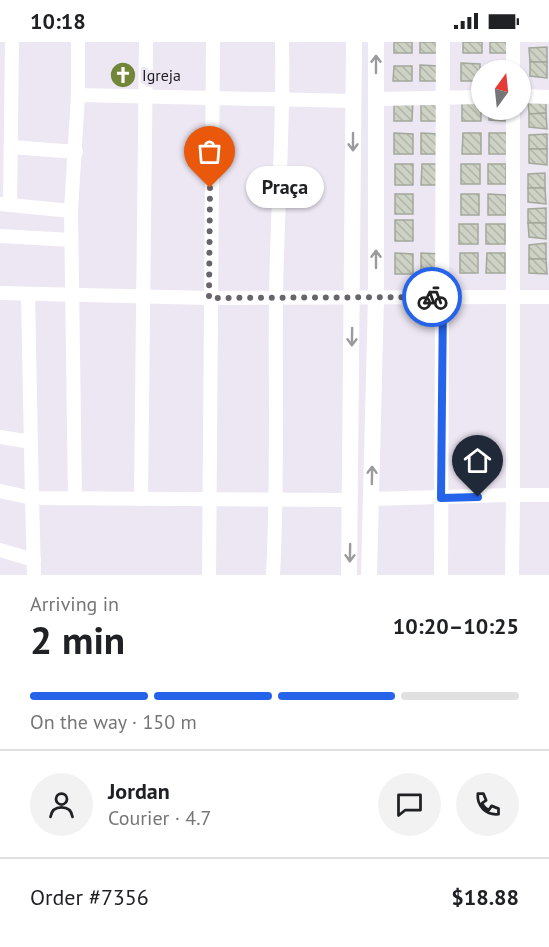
<!DOCTYPE html>
<html lang="en">
<head>
<meta charset="utf-8">
<style>
	body { margin:0; font-family:"PT Sans",sans-serif; background:#f2f2f2; color:#202124; height:100vh; display:flex; flex-direction:column; font-size:22px; white-space:nowrap }
	* { box-sizing:border-box; margin:0 }
	p { font-size:20px; color:#757577 }
	.icon { flex:none; width:33px; height:33px; fill:none; stroke:currentColor; stroke-width:2; stroke-linecap:round; stroke-linejoin:round }
	.map { position:relative; height:533px; overflow:hidden }
	.drawer { display:flex; flex-direction:column; background:#fff; flex:1 }
	.drawer>* { flex:none }
	.needle { width:39px; rotate:15deg }
	.controls { position:absolute; left:471px; top:18px; display:grid; gap:12px }
	.controls a { display:grid; place-items:center; width:60px; height:60px; border-radius:50%; background:#fff; box-shadow:0 2px 4px #0004; font-size:30px }
	.pin { position:absolute; display:grid; place-items:center; width:51px; height:51px; color:#fff; margin:-62px -26px; border-radius:50% 50% 50% 0; rotate:-45deg; box-shadow:0 0 6px #0007 }
	.pin .icon { rotate:45deg }
	.courier { position:absolute; display:grid; place-items:center; width:60px; height:60px; margin:-30px; border:4px solid #2563eb; border-radius:50%; background:#fff; color:#222; box-shadow:0 2px 8px #0007 }
	.bubble { position:absolute; height:42px; border-radius:21px; background:#fff; box-shadow:0 2px 4px #0004; font-size:20px; font-weight:700; line-height:42px; text-align:center }
	.headline em { font-style:normal; font-weight:700 }
	.headline div { display:flex; flex-direction:column-reverse }
	.headline { display:flex; align-items:center; justify-content:space-between; height:102px; padding:0 30px }
	h1 { font-size:39px; font-weight:700; line-height:45px }
	.bar { display:grid; grid-template-columns:repeat(4,1fr); gap:9px 6px; align-content:center; height:72px; padding:0 30px }
	.bar i { height:8px; border-radius:4px; background:#e0e0e0 }
	.bar .current { background:#2563eb }
	.bar p { grid-column:span 4 }
	.line { display:flex; align-items:center; gap:15px; padding:0 30px; border-top:2px solid #e0e0e0 }
	.line div { flex:1 }
	.round { display:grid; place-items:center; flex:none; width:63px; height:63px; border-radius:32px; background:#f2f2f2 }
	.status { display:flex; justify-content:space-between; align-items:center; height:42px; padding:0 30px; background:#fff; direction:ltr }
	.status svg { height:16px; fill:currentColor }
	.map>svg:first-child { display:block }
	.building { fill:url(#building-back-hatch); stroke:#a3a89b; stroke-width:1.5 }
	.lines { fill:none; stroke-linecap:round; stroke-linejoin:round }
	.minor { stroke:#fff; stroke-width:14 }
	.tertiary { stroke:#fff; stroke-width:16 }
	.oneway { stroke:#9b9a9c }
	.done { stroke:#68646c; stroke-width:6; stroke-dasharray:0 10.8 }
	.route { stroke:#2563eb; stroke-width:8 }
	.labels { text-anchor:middle; stroke-width:6; stroke-linejoin:round; paint-order:stroke }
	.poi-label { font-size:16px; fill:#201e22; stroke:#ede7f4; text-anchor:start }
</style>
</head>
<body>
<div class="status"><b>10:18</b><svg viewBox="0 0 49 12"><path d="M0 12V9h3v3zM5 12V6h3v6zM10 12V3h3v9zM15 12V0h3v12zM26 1h20v11H26zM47 4h2v5h-2z"/></svg></div>
<div class="map">
<svg width="549" height="533" viewBox="0 0 549 533">
	<defs>
		<pattern id="building-back-hatch" width="6" height="6" patternUnits="userSpaceOnUse" patternTransform="scale(1.5)"><rect width="6" height="6" fill="#ced2c5"/><path d="M-1 5l2 2M0 0l6 6M5-1l2 2" fill="none" stroke="#b1b4a9"/></pattern>
	</defs>
	<rect width="100%" height="100%" fill="#ede7f4"/>
	<!-- building -->
	<g class="building">
		<rect x="394" y="0" width="18" height="11"/>
		<rect x="420" y="0" width="19" height="11"/>
		<rect x="463" y="0" width="19" height="11"/>
		<rect x="490" y="0" width="18" height="11"/>
		<polygon points="547,5 547,20 530,20 529,6"/>
		<polygon points="530,20 547,20 547,36 530,34"/>
		<polygon points="461,21 480,22 480,39 461,39"/>
		<rect x="488" y="22" width="18" height="6"/>
		<polygon points="420,23 439,24 439,39 420,39"/>
		<polygon points="394,24 412,24 412,39 393,39"/>
		<polygon points="546,56 546,71 529,72 528,58"/>
		<polygon points="394,58 413,58 412,79 394,79"/>
		<rect x="421" y="58" width="18" height="21"/>
		<rect x="462" y="58" width="19" height="21"/>
		<polygon points="489,68 507,68 507,79 489,78"/>
		<polygon points="546,71 547,87 529,85 529,72"/>
		<polygon points="394,91 413,92 413,112 394,112"/>
		<polygon points="421,91 439,92 439,112 421,112"/>
		<polygon points="463,91 481,91 481,112 462,112"/>
		<rect x="489" y="91" width="18" height="21"/>
		<polygon points="547,92 547,107 529,107 529,93"/>
		<polygon points="529,107 547,107 547,123 529,121"/>
		<rect x="395" y="122" width="18" height="21"/>
		<polygon points="422,122 440,122 440,143 421,143"/>
		<rect x="461" y="122" width="19" height="20"/>
		<rect x="488" y="122" width="18" height="20"/>
		<polygon points="545,131 545,146 528,146 528,132"/>
		<polygon points="528,146 545,146 546,162 528,160"/>
		<rect x="395" y="152" width="18" height="20"/>
		<rect x="461" y="152" width="18" height="21"/>
		<polygon points="488,152 506,153 506,173 488,173"/>
		<polygon points="546,166 546,181 528,181 528,167"/>
		<rect x="395" y="178" width="18" height="21"/>
		<polygon points="528,181 546,181 546,197 529,195"/>
		<rect x="459" y="182" width="19" height="20"/>
		<rect x="486" y="182" width="19" height="20"/>
		<polygon points="546,201 546,217 529,217 529,203"/>
		<polygon points="395,211 413,212 413,232 395,232"/>
		<polygon points="421,211 440,212 440,232 421,232"/>
		<rect x="460" y="211" width="18" height="20"/>
		<polygon points="487,211 505,211 505,231 486,231"/>
		<polygon points="529,217 546,217 547,232 529,231"/>
	</g>
	<g class="lines">
		<!-- minor -->
		<g class="minor">
			<polyline points="78,0 78,53 353,59"/>
			<polyline points="513,28 513,0"/>
			<polyline points="520,54 549,55"/>
			<polyline points="376,57 482,55"/>
			<polyline points="513,68 513,453 549,453"/>
			<polyline points="11,105 76,110"/>
			<polyline points="0,162 71,169"/>
			<polyline points="10,163 12,0"/>
			<polyline points="0,194 71,198"/>
			<polyline points="0,251 209,256 549,255"/>
			<polyline points="28,253 32,456 350,458"/>
			<polyline points="0,395 31,400"/>
			<polyline points="0,449 32,456 34,533"/>
			<polyline points="75,456 71,169 78,53"/>
			<polyline points="141,457 146,0"/>
			<polyline points="371,457 513,453 512,533"/>
			<polyline points="0,508 34,518"/>
			<polyline points="209,533 213,0"/>
			<path d="M273,533c5,-93 2,-185 3,-278 1,-85 8,-170 6,-255"/>
			<polyline points="441,533 443,0"/>
		</g>
		<!-- tertiary -->
		<g class="tertiary">
			<polyline points="349,533 354,0"/>
			<polyline points="369,533 376,255 376,0"/>
		</g>
	</g>
	<!-- one-way arrows -->
	<defs><path id="oneway-shaft" d="M-6 0H5M1.5-3L5.5 0L1.5 3" fill="none" stroke-width="1.6" stroke-linecap="round" stroke-linejoin="round" transform="scale(1.5)"/></defs>
	<g class="oneway">
		<use href="#oneway-shaft" transform="translate(376 22) rotate(-90)"/>
		<use href="#oneway-shaft" transform="translate(353 100) rotate(90)"/>
		<use href="#oneway-shaft" transform="translate(376 217) rotate(-90)"/>
		<use href="#oneway-shaft" transform="translate(352 295) rotate(91)"/>
		<use href="#oneway-shaft" transform="translate(372 433) rotate(-89)"/>
		<use href="#oneway-shaft" transform="translate(350 511) rotate(91)"/>
	</g>
	<g class="lines">
		<!-- done -->
		<polyline class="done" points="210,146 209,256 432,255"/>
		<!-- route -->
		<polyline class="route" points="432,255 443,255 441,456 478,455"/>
	</g>
	<!-- icons -->
	<defs>
		<g id="church-disc" transform="scale(1.35)"><circle r="9.5" fill="#718638" stroke="#ede7f4"/><path d="M-1.2-6h2.4v3.5h3.3v2.4h-3.3V6h-2.4V-.1h-3.3v-2.4h3.3Z" fill="#fff"/></g>
	</defs>
	<g fill-rule="evenodd">
		<use href="#church-disc" x="123" y="33"/>
	</g>
	<g class="labels">
		<!-- poi labels -->
		<g class="poi-label">
			<text x="142" y="39">Igreja</text>
		</g>
	</g>
</svg>
<div class="controls">
<a><svg class="needle" viewBox="-14 -14 28 28"><path d="M0-13l5 13h-10z" fill="#e53935"/><path d="M0 13l5-13h-10z" fill="#757577"/></svg></a>
</div>
<div class="pin" style="left:210px;top:146px;background:#ea580c"><svg class="icon" aria-label="bag" viewBox="0 0 24 24"><path d="M5 8h14l-1 12H6zM9 8a3 3 0 0 1 6 0"/></svg></div>
<div class="pin" style="left:478px;top:455px;background:#1f2937"><svg class="icon" aria-label="home" viewBox="0 0 24 24"><path d="M3 11l9-7 9 7M6 9v11h12V9"/></svg></div>
<div class="courier" style="left:432px;top:255px"><svg class="icon" aria-label="bike" viewBox="0 0 24 24"><circle cx="6" cy="16" r="4"/><circle cx="18" cy="16" r="4"/><path d="M6 16l4-8h5l3 8M10 8l3 8H6M13 5h3"/></svg></div>
<div class="bubble" style="left:246px;top:124px;width:78px">Praça</div>
</div>
<section class="drawer">
<div class="headline"><div><h1>2 min</h1><p>Arriving in</p></div><em>10:20–10:25</em></div>
<div class="bar"><i class="current"></i><i class="current"></i><i class="current"></i><i></i><p>On the way · 150 m</p></div>
<div class="line" style="height:108px"><a class="round"><svg class="icon" aria-label="person" viewBox="0 0 24 24"><circle cx="12" cy="8" r="4"/><path d="M4 21q1-7 8-7t8 7"/></svg></a><div><b>Jordan</b><p>Courier · 4.7</p></div><a class="round"><svg class="icon" aria-label="chat" viewBox="0 0 24 24"><path d="M4 5h16v11H9l-5 4z"/></svg></a><a class="round"><svg class="icon" aria-label="phone" viewBox="0 0 24 24"><path d="M5 4h4l2 5-3 2q2 4 5 5l2-3 5 2v4C11 20 4 13 5 4z"/></svg></a></div>
<div class="line" style="height:78px"><div>Order #7356</div><b>$18.88</b></div>
</section>
</body>
</html>
